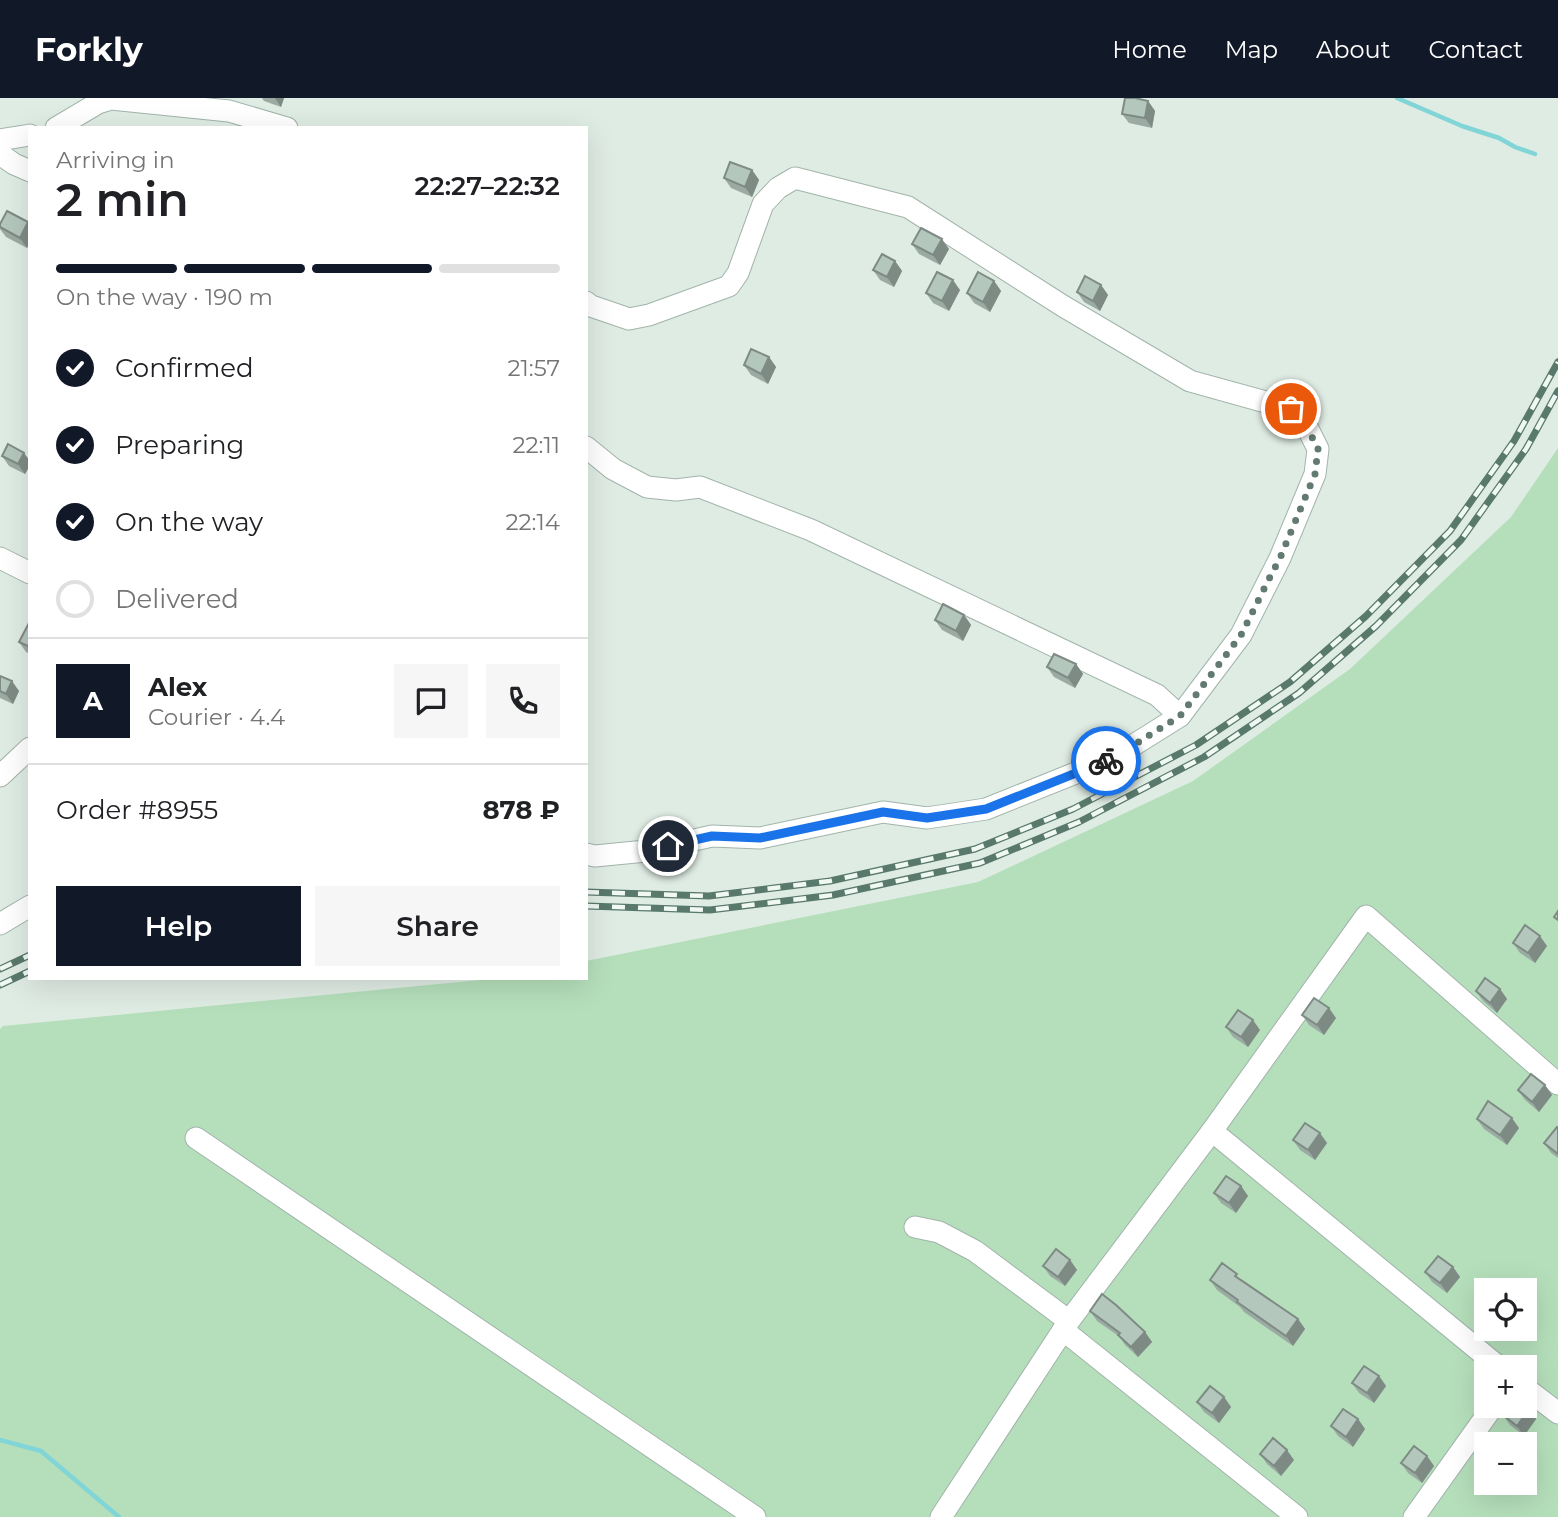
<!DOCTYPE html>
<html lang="en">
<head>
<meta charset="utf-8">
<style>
	body { margin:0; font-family:Montserrat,sans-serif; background:#f6f6f6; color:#202124; height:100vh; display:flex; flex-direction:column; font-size:26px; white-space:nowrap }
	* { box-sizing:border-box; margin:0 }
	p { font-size:23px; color:#757577 }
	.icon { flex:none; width:38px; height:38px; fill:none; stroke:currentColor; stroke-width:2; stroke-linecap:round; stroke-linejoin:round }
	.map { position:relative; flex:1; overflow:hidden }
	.drawer { position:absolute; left:28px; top:28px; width:560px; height:854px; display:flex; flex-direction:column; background:#fff; border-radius:0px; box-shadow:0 7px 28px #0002 }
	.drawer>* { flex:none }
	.tools { position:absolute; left:1474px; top:1180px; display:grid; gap:14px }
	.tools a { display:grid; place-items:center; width:63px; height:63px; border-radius:0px; background:#fff; box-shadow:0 7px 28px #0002; font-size:35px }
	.pin { position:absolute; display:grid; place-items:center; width:60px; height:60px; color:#fff; margin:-30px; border:4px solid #fff; border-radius:50%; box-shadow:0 2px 7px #0007 }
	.courier { position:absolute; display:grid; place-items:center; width:70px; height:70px; margin:-35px; border:5px solid #1a73e8; border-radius:50%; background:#fff; color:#222; box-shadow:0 2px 9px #0007 }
	.summary em { font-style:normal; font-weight:600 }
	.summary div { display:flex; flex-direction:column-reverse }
	.summary { display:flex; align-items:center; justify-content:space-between; height:119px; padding:0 28px }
	h1 { font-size:46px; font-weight:600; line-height:52px }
	.bar { display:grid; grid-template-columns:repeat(4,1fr); gap:10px 7px; align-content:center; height:84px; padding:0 28px }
	.bar i { height:9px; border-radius:5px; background:#e0e0e0 }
	.bar .active { background:#111827 }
	.bar p { grid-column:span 4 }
	.line { display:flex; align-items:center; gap:18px; padding:0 28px; border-top:2px solid #e0e0e0 }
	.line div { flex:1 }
	.round { display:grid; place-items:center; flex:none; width:74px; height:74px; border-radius:0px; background:#f6f6f6 }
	ol { padding:0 28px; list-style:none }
	li { display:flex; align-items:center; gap:21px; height:77px }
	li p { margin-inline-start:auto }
	li .icon { padding:7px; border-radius:50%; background:#111827; color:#fff; stroke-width:4 }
	li:last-child { color:#757577 }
	li i { width:38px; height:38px; border:4px solid #e0e0e0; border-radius:50% }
	.cta { display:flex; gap:14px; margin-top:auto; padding:14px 28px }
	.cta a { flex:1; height:80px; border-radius:0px; background:#111827; color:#fff; font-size:28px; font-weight:600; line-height:80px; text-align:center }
	.cta a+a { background:#f6f6f6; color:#202124 }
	header { display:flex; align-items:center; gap:42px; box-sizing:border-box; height:98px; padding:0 35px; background:#111827; color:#fff }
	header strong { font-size:33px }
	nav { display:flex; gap:38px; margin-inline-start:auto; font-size:24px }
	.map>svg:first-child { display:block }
	.green { fill:#b5dfbb; fill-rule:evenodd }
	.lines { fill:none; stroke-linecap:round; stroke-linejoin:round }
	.stream { stroke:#81d5d7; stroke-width:4.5 }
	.minor-casing { stroke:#a1b4ab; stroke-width:23 }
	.minor { stroke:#fff; stroke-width:21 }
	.rail-casing { stroke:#59796c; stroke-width:7 }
	.rail { stroke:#f0f8f3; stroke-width:4.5; stroke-dasharray:13; stroke-linecap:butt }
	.wall { fill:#9baba3 }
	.shaded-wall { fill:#7e8b84 }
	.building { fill:#b4c7bd; stroke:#7e8b84; stroke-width:2 }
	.done { stroke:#627a70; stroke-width:7; stroke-dasharray:0 12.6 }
	.route { stroke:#1a73e8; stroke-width:9 }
</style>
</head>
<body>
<header>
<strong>Forkly</strong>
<nav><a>Home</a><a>Map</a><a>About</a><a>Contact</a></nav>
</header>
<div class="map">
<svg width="1558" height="1419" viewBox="0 0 1558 1419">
	<rect width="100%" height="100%" fill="#dfece4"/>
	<!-- green -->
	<path class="green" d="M1558,350v1069h-1558v-488l3,-3 498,-48h85v-17l392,-79 215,-101 157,-112 161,-152zM1486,1192h38v38h-38zM1486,1269h38v38h-38zM1486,1346h38v38h-38z"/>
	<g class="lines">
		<!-- stream -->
		<g class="stream">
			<polyline points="1397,0 1462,28 1499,40 1515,49 1535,56"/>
			<polyline points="0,1342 41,1353 119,1419"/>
		</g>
		<!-- minor casing -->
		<g class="minor-casing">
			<g id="minor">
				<polyline points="56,30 98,5 111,1 229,13 287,30"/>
				<polyline points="0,42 30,37"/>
				<polyline points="0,56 14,66 30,73"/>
				<polyline points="586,204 591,208 629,221 649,217 729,188 738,175 763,106 778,90 795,80 908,109 1063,208 1190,283 1291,311 1306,327 1318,351 1315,376 1280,460 1241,537 1180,618 1113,660 986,711 927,720 883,714 760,740 712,738 646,753 595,758 586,756"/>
				<polyline points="586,349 613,371 647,389 676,392 700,389 811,432 1157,597 1180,618"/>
				<polyline points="0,460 30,475"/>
				<polyline points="0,678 30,650"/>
				<polyline points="0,826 30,808"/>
				<polyline points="1212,1033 1499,1269"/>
				<polyline points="196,1040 755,1419"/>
				<polyline points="915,1129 939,1134 975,1153 1069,1223"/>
				<polyline points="1063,1232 1297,1419"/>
				<polyline points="1524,1289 1558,1315"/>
				<polyline points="941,1419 1069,1223 1212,1033 1366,818 1558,986"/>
				<polyline points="1414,1419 1494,1307"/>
			</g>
		</g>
		<!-- minor -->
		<use href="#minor" class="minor"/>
		<!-- rail casing -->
		<g class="rail-casing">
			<g id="rail">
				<polyline points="586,794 709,798 830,783 975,751 1073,711 1196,647 1290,584 1366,518 1450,433 1514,343 1558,264"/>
				<polyline points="586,808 710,812 833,797 980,765 1079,724 1204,659 1299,595 1376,528 1461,442 1526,351 1558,293"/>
				<polyline points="0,871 30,857"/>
				<polyline points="0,887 30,873"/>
			</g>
		</g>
		<!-- rail -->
		<use href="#rail" class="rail"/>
	</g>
	<!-- wall -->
	<g class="wall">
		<polygon points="262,0 284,0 281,9 264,3"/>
		<polygon points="1148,3 1155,13 1152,30 1129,25 1122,16"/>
		<polygon points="752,72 759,82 752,99 731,90 724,80"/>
		<polygon points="28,124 30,127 30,144 27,150 6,139 0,131 0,126"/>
		<polygon points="912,146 949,151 940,167 919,156"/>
		<polygon points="895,163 902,173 894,189 880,182 873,172"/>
		<polygon points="994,183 1001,193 990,214 974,205 967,195"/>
		<polygon points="1101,187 1108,197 1100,213 1084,204 1077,194"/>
		<polygon points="960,192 949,213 933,205 926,195"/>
		<polygon points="769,259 776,269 768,286 751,277 744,267"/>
		<polygon points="2,358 30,363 30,367 25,376 9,368"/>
		<polygon points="964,517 971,527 963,543 942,532 935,522"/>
		<polygon points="30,523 30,556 26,554 19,544"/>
		<polygon points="1076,566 1083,576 1075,590 1054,579 1047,569"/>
		<polygon points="0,578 19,593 13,606 0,600"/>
		<polygon points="1513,845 1547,848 1535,865 1520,855"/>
		<polygon points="1500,891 1507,901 1497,915 1483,903 1476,893"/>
		<polygon points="1302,917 1336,920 1324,937 1309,927"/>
		<polygon points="1226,929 1260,932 1248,949 1233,939"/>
		<polygon points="1545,987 1552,997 1539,1014 1525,1002 1518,992"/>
		<polygon points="1477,1021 1519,1030 1507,1047 1484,1031"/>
		<polygon points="1558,1029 1558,1060 1551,1055 1544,1045"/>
		<polygon points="1293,1042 1327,1045 1315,1062 1300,1052"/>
		<polygon points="1241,1088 1248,1098 1236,1115 1221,1105 1214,1095"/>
		<polygon points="1070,1162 1077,1172 1065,1188 1050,1178 1043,1168"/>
		<polygon points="1453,1169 1460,1179 1447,1195 1432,1184 1425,1174"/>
		<polygon points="1241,1181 1298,1221 1305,1231 1293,1248 1244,1214 1240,1209 1217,1192 1210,1182"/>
		<polygon points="1090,1213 1145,1234 1152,1244 1138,1259 1125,1247 1120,1239 1097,1223"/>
		<polygon points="1379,1278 1386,1288 1374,1305 1359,1295 1352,1285"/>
		<polygon points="1224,1299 1231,1309 1219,1325 1204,1314 1197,1304"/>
		<polygon points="1529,1311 1536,1321 1524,1338 1510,1327 1503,1317"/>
		<polygon points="1358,1321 1365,1331 1353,1349 1338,1338 1331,1328"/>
		<polygon points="1260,1356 1294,1362 1281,1378 1267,1366"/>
		<polygon points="1427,1358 1434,1368 1422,1385 1408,1375 1401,1365"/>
	</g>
	<!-- shaded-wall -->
	<g class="shaded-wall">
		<polygon points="275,0 284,0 281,9"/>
		<polygon points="1148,3 1155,13 1152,30 1145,20"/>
		<polygon points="752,72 759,82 752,99 745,89"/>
		<polygon points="28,124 30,127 30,144 27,150 20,140"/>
		<polygon points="942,141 949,151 940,167 933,157"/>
		<polygon points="895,163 902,173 894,189 887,179"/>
		<polygon points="953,182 960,192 949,213 942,203"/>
		<polygon points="994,183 1001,193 990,214 983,204"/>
		<polygon points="1101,187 1108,197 1100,213 1093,203"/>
		<polygon points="769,259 776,269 768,286 761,276"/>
		<polygon points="24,355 30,363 30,367 25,376 18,366"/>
		<polygon points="964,517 971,527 963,543 956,533"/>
		<polygon points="1076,566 1083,576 1075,590 1068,580"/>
		<polygon points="12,583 19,593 13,606 6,596"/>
		<polygon points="1540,838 1547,848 1535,865 1528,855"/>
		<polygon points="1500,891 1507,901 1497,915 1490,905"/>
		<polygon points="1329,910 1336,920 1324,937 1317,927"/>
		<polygon points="1253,922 1260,932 1248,949 1241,939"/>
		<polygon points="1545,987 1552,997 1539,1014 1532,1004"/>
		<polygon points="1512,1020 1519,1030 1507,1047 1500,1037"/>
		<polygon points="1320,1035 1327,1045 1315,1062 1308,1052"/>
		<polygon points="1241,1088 1248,1098 1236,1115 1229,1105"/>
		<polygon points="1070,1162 1077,1172 1065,1188 1058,1179"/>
		<polygon points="1453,1169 1460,1179 1447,1195 1440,1185"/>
		<polygon points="1298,1221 1305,1231 1293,1248 1286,1238"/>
		<polygon points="1145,1234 1152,1244 1138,1259 1131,1249"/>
		<polygon points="1379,1278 1386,1288 1374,1305 1367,1295"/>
		<polygon points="1224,1299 1231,1309 1219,1325 1212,1315"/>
		<polygon points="1529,1311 1536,1321 1524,1338 1517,1328"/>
		<polygon points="1358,1321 1365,1331 1353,1349 1346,1339"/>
		<polygon points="1287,1352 1294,1362 1281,1378 1274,1368"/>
		<polygon points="1427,1358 1434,1368 1422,1385 1415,1375"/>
	</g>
	<!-- building -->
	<g class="building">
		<polygon points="1125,0 1135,0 1148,3 1145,20 1122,16"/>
		<polygon points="730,64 752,72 745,89 724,80"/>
		<polygon points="7,113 28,124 20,140 0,129 0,126"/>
		<polygon points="921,130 942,141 933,157 912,146"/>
		<polygon points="882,156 895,163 887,179 873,172"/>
		<polygon points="937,174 953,182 942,203 926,195"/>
		<polygon points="978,174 994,183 983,204 967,195"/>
		<polygon points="1085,178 1101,187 1093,203 1077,194"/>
		<polygon points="751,251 769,259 761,276 744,267"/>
		<polygon points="8,346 24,355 18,366 2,358"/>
		<polygon points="943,506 964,517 956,533 935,522"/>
		<polygon points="30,523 30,549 19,544"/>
		<polygon points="1054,556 1076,566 1068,580 1047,569"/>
		<polygon points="0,578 12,583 6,596 0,593"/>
		<polygon points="1558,813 1558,822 1554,819"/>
		<polygon points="1525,827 1540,838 1528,855 1513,845"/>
		<polygon points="1485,880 1500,891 1490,905 1476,893"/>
		<polygon points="1314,900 1329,910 1317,927 1302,917"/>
		<polygon points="1238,912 1253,922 1241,939 1226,929"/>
		<polygon points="1531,976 1545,987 1532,1004 1518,992"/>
		<polygon points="1488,1003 1512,1020 1500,1037 1477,1021"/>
		<polygon points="1305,1025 1320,1035 1308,1052 1293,1042"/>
		<polygon points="1557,1029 1558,1029 1558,1056 1544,1045"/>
		<polygon points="1226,1078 1241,1088 1229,1105 1214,1095"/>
		<polygon points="1056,1151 1070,1162 1058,1179 1043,1168"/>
		<polygon points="1438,1158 1453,1169 1440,1185 1425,1174"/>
		<polygon points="1222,1165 1237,1176 1235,1178 1298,1221 1286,1238 1237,1204 1238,1202 1210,1182"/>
		<polygon points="1102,1196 1116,1207 1145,1234 1131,1249 1118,1237 1120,1235 1090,1213"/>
		<polygon points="1364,1268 1379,1278 1367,1295 1352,1285"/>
		<polygon points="1210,1288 1224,1299 1212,1315 1197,1304"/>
		<polygon points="1510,1307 1524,1307 1529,1311 1517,1328 1503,1317"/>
		<polygon points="1343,1311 1358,1321 1346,1339 1331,1328"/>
		<polygon points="1273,1340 1287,1352 1274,1368 1260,1356"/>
		<polygon points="1414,1348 1427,1358 1415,1375 1401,1365"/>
	</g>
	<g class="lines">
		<!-- done -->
		<polyline class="done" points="1106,663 1113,660 1180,618 1241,537 1270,479 1280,460 1315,376 1318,351 1306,327 1291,311"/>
		<!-- route -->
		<polyline class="route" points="668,748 712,738 760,740 883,714 927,720 986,711 1106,663"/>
	</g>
</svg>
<div class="tools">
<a><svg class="icon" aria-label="locate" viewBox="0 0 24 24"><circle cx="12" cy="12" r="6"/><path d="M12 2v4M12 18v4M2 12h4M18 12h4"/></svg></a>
<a>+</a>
<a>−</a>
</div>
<div class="pin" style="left:1291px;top:311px;background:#ea580c"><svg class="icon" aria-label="bag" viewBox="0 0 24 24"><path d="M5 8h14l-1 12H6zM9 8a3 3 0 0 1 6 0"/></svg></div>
<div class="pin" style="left:668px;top:748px;background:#1f2937"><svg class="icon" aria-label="home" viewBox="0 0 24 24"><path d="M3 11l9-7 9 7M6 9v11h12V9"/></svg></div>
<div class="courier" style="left:1106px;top:663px"><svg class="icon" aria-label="bike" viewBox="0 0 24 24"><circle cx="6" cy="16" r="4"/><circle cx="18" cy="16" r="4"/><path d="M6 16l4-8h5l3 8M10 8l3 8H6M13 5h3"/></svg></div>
<section class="drawer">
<div class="summary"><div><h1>2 min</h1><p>Arriving in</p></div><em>22:27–22:32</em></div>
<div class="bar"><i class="active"></i><i class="active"></i><i class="active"></i><i></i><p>On the way · 190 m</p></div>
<ol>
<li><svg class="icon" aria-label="check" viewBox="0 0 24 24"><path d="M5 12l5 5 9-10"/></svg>Confirmed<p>21:57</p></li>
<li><svg class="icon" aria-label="check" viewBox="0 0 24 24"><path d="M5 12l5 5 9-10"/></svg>Preparing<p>22:11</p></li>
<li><svg class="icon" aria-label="check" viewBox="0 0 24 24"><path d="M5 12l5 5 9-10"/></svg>On the way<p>22:14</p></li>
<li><i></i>Delivered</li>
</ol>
<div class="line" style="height:126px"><b class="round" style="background:#111827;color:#fff">A</b><div><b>Alex</b><p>Courier · 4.4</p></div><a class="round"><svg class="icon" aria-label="chat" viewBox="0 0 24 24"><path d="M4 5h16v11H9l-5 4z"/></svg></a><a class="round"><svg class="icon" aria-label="phone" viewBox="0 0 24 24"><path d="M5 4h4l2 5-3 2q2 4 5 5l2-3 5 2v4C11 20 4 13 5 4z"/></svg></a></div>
<div class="line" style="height:91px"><div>Order #8955</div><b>878 ₽</b></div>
<div class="cta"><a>Help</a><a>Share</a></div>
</section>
</div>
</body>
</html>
